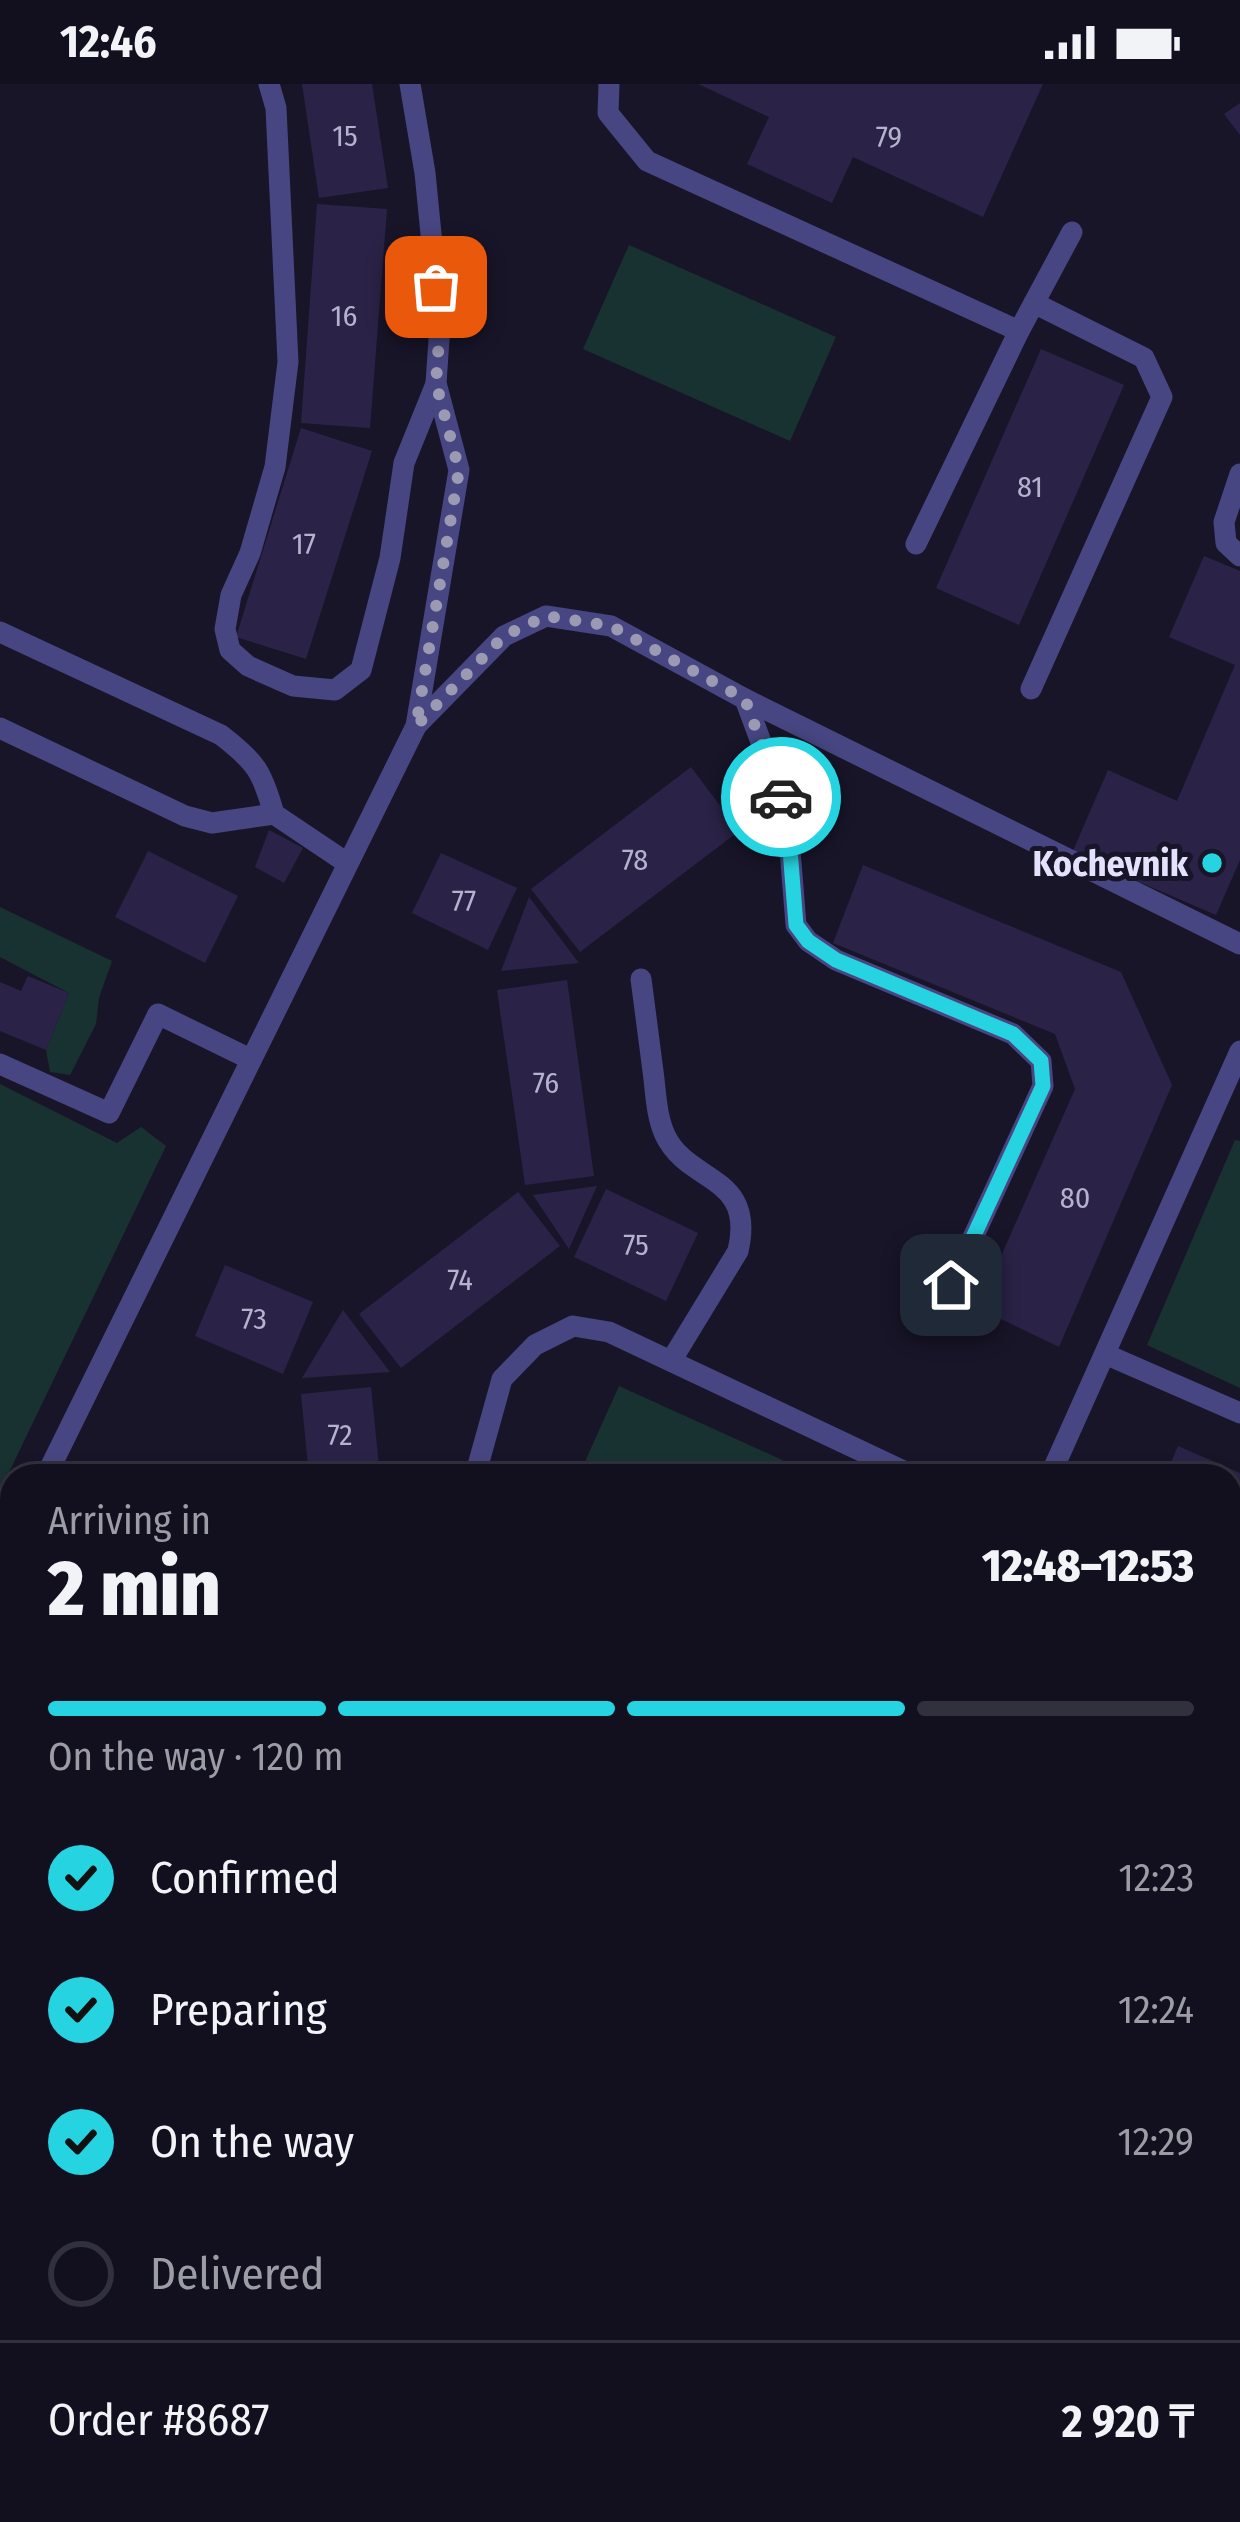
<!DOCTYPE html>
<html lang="en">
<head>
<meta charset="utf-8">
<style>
	body { margin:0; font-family:"Fira Sans Condensed",sans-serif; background:#1b1928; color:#f1f3f6; height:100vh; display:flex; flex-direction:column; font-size:45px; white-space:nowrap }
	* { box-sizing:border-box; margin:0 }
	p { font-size:39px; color:#9c9da4 }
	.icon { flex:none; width:66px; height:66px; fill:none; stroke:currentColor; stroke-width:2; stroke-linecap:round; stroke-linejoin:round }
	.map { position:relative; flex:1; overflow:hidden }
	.drawer { position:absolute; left:0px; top:1380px; width:1242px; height:1059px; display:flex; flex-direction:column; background:#12101f; border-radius:36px 36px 0 0; box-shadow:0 6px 18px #0003,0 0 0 3px #31303d }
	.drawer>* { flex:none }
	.pin { position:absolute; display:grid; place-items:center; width:102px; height:102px; color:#fff; margin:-51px; border-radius:24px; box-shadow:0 6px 18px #0006 }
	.courier { position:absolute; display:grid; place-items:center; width:120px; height:120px; margin:-60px; border:9px solid #26d3e1; border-radius:50%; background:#fff; color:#222; box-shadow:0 3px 15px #0007 }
	.headline em { font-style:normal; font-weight:800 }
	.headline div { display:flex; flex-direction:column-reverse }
	.headline { display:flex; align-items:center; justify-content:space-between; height:204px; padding:0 48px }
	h1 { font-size:78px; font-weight:800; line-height:90px }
	.bar { display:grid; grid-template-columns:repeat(4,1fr); gap:18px 12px; align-content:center; height:144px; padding:0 48px }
	.bar i { height:15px; border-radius:9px; background:#31303d }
	.bar .selected { background:#26d3e1 }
	.bar p { grid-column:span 4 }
	.line { display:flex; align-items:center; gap:30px; padding:0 48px; border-top:3px solid #31303d }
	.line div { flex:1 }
	ol { padding:0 48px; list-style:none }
	li { display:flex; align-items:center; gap:36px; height:132px }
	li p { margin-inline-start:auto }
	li .icon { padding:12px; border-radius:50%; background:#26d3e1; color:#111; stroke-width:4 }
	li:last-child { color:#9c9da4 }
	li i { width:66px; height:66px; border:6px solid #31303d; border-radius:50% }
	.status { display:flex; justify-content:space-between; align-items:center; height:84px; padding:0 60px; background:#12101f; direction:ltr }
	.status svg { height:33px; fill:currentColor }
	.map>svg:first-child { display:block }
	.green { fill:#183231 }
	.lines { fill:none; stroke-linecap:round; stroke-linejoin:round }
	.canal { stroke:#192f4e; stroke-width:39 }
	.building { fill:#2a2347 }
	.path { stroke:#42aea5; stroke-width:8; stroke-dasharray:6 9; stroke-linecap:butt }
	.service { stroke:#474682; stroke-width:21 }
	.secondary { stroke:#8484ee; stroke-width:30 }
	.done { stroke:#9c9ab2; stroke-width:12; stroke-dasharray:0 21.6 }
	.route { stroke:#26d3e1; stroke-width:15 }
	.poi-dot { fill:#26d3e1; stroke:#181529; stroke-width:4.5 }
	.labels { text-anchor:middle; stroke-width:10; stroke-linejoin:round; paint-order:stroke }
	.number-label { font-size:30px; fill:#b5b2ce }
	.poi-label { font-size:36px; font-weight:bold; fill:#e3e1fb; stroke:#181529; text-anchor:end }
</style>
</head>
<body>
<div class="status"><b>12:46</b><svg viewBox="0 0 49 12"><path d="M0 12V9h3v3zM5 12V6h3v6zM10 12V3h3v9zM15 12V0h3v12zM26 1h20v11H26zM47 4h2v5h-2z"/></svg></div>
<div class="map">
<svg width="1240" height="2438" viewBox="0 0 1240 2438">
	<rect width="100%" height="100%" fill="#181529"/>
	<!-- green -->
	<g class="green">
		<polygon points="629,161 836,253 790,357 583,265"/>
		<polygon points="0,823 112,877 99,914 96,940 70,991 50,988 46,966 69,909 0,873"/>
		<polygon points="0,1000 117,1059 141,1043 166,1062 0,1407"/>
		<polygon points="1235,1056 1240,1057 1240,1304 1147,1261"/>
		<polygon points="619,1302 802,1385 799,1392 604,1392 583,1382"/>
		<polygon points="0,1798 12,1804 12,1902 0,1897"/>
		<polygon points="1230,2334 1240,2338 1240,2438 1215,2427 1230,2427"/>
	</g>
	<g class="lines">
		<!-- canal -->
		<polyline class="canal" points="1230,2323 1240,2326"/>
	</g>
	<!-- building -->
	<g class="building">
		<polygon points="302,0 372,0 388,104 319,114"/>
		<polygon points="698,0 1043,0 983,133 853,73 832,119 747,80 769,33"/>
		<polygon points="1240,19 1240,51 1224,30"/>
		<polygon points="317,120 387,125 370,344 301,339"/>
		<polygon points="1041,265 1124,301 1019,541 936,504"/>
		<polygon points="301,344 372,367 306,575 236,553"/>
		<polygon points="1204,472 1240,487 1240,776 1216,831 1072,769 1108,686 1177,717 1235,581 1169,553"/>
		<polygon points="691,683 739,747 580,868 531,805"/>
		<polygon points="269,746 303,764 284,799 255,783"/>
		<polygon points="148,767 238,812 205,879 115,833"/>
		<polygon points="441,769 517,804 488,866 412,829"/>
		<polygon points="863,781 1121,888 1172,1001 1059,1263 978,1224 1075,1005 1055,950 833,859"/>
		<polygon points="529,813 579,879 501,887"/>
		<polygon points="28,892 69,909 46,966 0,947 0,898 21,907"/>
		<polygon points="567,896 594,1092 525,1101 497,906"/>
		<polygon points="597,1102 569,1165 533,1111"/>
		<polygon points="606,1105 698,1149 666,1217 574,1173"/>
		<polygon points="518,1108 560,1162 401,1284 359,1230"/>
		<polygon points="225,1181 313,1218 283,1290 195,1252"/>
		<polygon points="343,1226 390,1288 302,1294"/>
		<polygon points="371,1303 380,1392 309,1392 301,1310"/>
		<polygon points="1178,1362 1240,1389 1240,1472 1230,1468 1230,1392 1165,1392"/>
		<polygon points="1240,1830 1240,1906 1230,1895 1230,1839"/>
		<polygon points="1230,1930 1233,1930 1240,1994 1240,2044 1230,2045"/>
		<polygon points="2,2272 12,2277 12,2393 0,2387"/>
		<polygon points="46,2427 98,2427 93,2438 41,2438"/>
		<polygon points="226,2427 278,2427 273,2438 221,2438"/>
		<polygon points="280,2427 356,2427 379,2438 275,2438"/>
	</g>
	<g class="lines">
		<!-- path -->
		<g class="path">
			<polyline points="0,1864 12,1869"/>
			<polyline points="1230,1900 1240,1912"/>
			<polyline points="1239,1988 1240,1988"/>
			<polyline points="0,2082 12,2087"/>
			<polyline points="1230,2304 1240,2308"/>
			<polyline points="1230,2395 1240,2399"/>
		</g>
		<!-- service -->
		<g class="service">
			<polyline points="269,0 276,24 288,278 275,383 250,469 231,511 225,545 230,566 248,582 293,602 335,606 361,586 390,474 404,379 436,300"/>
			<polyline points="609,0 608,29 647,77 1019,247"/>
			<polyline points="1240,390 1224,438 1226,459 1240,472"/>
			<polyline points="916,460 1019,247 1072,148"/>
			<path d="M0,548l221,103c35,27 41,36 53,79l73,49"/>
			<polyline points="1031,605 1162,313 1144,274 1034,219"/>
			<polyline points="745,615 787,728 796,841 808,857 836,876 1013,950 1041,977 1043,1002 951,1201"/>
			<polyline points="416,642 504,552 546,532 611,542 745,615 1240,860"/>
			<polyline points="0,644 185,732 212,739 274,730"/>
			<path d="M641,895c4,31 8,62 12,92 3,22 3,44 12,64 23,49 91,39 73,116l-67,110"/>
			<polyline points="0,980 109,1029 158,930 250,975"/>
			<polyline points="1105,1270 1240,1329"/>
			<polyline points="46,1392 416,642 459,386 436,299 440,241 425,89 410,0"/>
			<polyline points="475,1392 502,1295 535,1261 573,1242 609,1248 914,1392"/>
			<polyline points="1050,1392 1240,967"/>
			<polyline points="0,1485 12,1461"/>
			<polyline points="1230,1528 1240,1532"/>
			<polyline points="0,1630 12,1635"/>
			<polyline points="0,1710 12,1684"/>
			<polyline points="0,1737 12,1742"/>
			<polyline points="1230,1812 1240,1809"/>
			<polyline points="1230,2083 1240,2082"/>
			<polyline points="886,2427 887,2438"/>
			<polyline points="839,2438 843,2427"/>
		</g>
		<!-- secondary -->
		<g class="secondary">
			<polyline points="0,1957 12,1962"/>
			<polyline points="0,2029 12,2034"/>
			<polyline points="934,2427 960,2438"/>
			<polyline points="1082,2427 1111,2438"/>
		</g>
	</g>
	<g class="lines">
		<!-- done -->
		<polyline class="done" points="436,203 440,241 436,299 459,386 416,642 504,552 546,532 611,542 745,615 781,713"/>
		<!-- route -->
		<polyline class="route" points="781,713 787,728 796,841 808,857 836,876 1013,950 1041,977 1043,1002 951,1201"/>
	</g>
	<!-- markers -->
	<circle class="poi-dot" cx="1212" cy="779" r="12"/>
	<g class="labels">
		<!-- number labels -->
		<g class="number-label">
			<text x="345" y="62">15</text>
			<text x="889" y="63">79</text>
			<text x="344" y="242">16</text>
			<text x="1030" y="413">81</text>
			<text x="304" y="470">17</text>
			<text x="635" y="786">78</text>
			<text x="464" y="827">77</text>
			<text x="546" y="1009">76</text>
			<text x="1075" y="1124">80</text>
			<text x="636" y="1171">75</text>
			<text x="460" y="1206">74</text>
			<text x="254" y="1245">73</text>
			<text x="340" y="1361">72</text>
		</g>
		<!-- poi labels -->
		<g class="poi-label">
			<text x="1188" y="792">Kochevnik</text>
		</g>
	</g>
</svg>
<div class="pin" style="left:436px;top:203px;background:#ea580c"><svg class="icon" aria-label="bag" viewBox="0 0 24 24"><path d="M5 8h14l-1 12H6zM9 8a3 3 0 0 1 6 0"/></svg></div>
<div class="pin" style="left:951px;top:1201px;background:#1f2937"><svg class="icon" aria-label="home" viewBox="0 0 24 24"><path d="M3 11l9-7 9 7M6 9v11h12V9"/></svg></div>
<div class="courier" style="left:781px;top:713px"><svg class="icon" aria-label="car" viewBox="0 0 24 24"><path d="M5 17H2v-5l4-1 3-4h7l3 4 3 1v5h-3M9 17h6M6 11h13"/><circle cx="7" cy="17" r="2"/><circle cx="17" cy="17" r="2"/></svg></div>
<section class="drawer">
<div class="headline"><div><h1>2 min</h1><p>Arriving in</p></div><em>12:48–12:53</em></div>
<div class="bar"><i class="selected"></i><i class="selected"></i><i class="selected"></i><i></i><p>On the way · 120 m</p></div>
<ol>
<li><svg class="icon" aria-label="check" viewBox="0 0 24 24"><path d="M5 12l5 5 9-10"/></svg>Confirmed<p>12:23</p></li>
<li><svg class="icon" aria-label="check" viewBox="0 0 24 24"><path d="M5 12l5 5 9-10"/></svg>Preparing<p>12:24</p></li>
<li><svg class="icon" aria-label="check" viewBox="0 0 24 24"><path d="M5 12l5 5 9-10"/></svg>On the way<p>12:29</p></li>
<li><i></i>Delivered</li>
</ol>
<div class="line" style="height:156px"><div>Order #8687</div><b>2 920 ₸</b></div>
</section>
</div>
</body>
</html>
